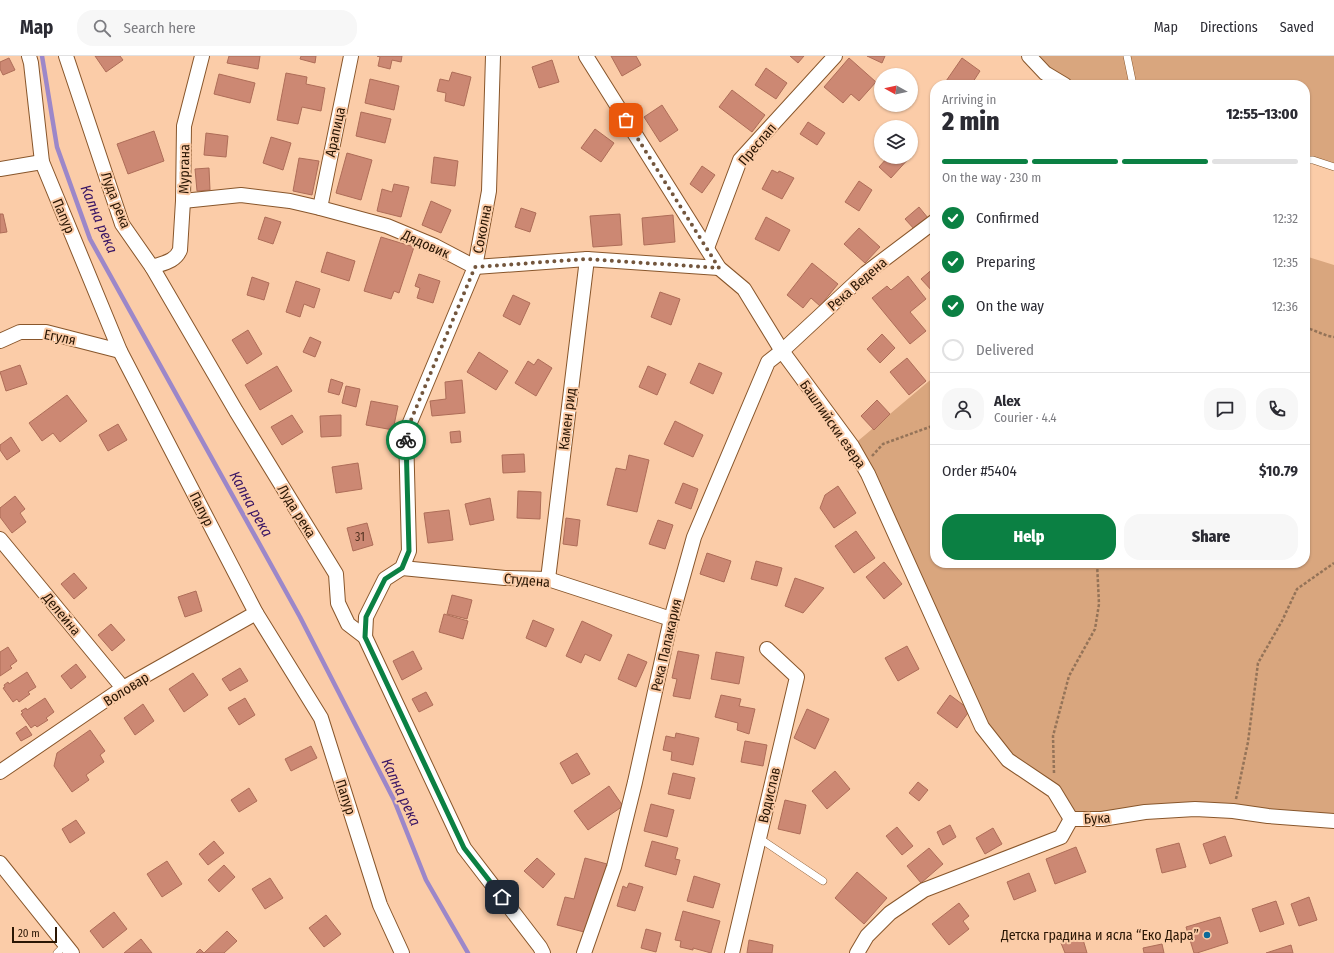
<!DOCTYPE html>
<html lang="en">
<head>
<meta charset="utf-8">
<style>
	body { margin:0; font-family:"Fira Sans Condensed",sans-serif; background:#f7f7f7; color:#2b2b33; height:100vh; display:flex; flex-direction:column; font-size:15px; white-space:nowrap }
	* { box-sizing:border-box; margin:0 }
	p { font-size:13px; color:#7c7c81 }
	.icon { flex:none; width:22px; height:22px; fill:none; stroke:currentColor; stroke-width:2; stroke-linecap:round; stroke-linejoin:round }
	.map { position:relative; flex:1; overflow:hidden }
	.sheet { position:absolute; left:930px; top:24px; width:380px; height:488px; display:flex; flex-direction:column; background:#fff; border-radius:16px; box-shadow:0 1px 3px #0004 }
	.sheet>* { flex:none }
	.needle { width:26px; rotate:278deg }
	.tools { position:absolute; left:874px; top:12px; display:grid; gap:8px }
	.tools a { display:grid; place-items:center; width:44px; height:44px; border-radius:50%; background:#fff; box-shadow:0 1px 3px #0004; font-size:20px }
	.scale { position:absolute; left:12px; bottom:10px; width:45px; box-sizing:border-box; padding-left:4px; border:2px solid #2a1604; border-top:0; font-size:11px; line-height:14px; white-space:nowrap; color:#2a1604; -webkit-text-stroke:3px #fbcca8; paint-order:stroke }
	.pin { position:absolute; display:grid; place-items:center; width:34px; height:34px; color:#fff; margin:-17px; border-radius:8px; box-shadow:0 2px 6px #0006 }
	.courier { position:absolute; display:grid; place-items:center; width:40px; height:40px; margin:-20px; border:3px solid #0b8043; border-radius:50%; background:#fff; color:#222; box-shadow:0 1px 5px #0007 }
	.overview em { font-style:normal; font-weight:800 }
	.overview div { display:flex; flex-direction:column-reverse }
	.overview { display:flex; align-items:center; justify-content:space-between; height:68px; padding:0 12px }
	h1 { font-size:26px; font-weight:800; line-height:30px }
	.bar { display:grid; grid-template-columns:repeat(4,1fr); gap:6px 4px; align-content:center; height:48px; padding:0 12px }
	.bar i { height:5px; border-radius:3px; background:#e1e1e2 }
	.bar .current { background:#0b8043 }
	.bar p { grid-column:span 4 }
	.line { display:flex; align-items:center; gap:10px; padding:0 12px; border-top:1px solid #e1e1e2 }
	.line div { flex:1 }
	.round { display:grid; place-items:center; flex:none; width:42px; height:42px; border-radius:16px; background:#f7f7f7 }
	ol { padding:0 12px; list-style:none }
	li { display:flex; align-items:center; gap:12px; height:44px }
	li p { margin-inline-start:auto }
	li .icon { padding:4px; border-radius:50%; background:#0b8043; color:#fff; stroke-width:4 }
	li:last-child { color:#7c7c81 }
	li i { width:22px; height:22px; border:2px solid #e1e1e2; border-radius:50% }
	.action { display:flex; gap:8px; margin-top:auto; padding:8px 12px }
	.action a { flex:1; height:46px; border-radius:16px; background:#0b8043; color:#fff; font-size:16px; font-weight:800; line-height:46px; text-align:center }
	.action a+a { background:#f7f7f7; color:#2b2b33 }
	header { display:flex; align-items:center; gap:24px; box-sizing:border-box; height:56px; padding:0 20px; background:#fff; border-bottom:1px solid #e1e1e2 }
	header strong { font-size:19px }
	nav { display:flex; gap:22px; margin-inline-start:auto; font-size:14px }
	.search { width:280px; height:36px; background:#f7f7f7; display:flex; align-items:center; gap:10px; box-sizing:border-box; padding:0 14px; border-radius:16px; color:#7c7c81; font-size:15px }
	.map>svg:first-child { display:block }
	.green { fill:#d9a67e }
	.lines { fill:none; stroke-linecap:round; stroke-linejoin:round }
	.stream { stroke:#9c87c9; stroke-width:4.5 }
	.building { fill:#cc8873; stroke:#ae6d58 }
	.service-casing { stroke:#88562b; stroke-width:8 }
	.minor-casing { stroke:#88562b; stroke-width:16 }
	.path { stroke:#947358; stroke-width:2.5; stroke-dasharray:3 2; stroke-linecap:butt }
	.service { stroke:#fff; stroke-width:7 }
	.minor { stroke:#fff; stroke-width:14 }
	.done { stroke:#73563d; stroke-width:4; stroke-dasharray:0 7.2 }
	.route { stroke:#0b8043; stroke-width:5 }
	.poi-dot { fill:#0d6a99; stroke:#fbcca8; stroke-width:1.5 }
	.labels { text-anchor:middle; stroke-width:4; stroke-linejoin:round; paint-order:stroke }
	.number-label { font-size:12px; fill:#523220 }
	.street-label { font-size:14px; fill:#2a1604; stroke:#fbcca8 }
	.poi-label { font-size:14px; fill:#2a1604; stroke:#fbcca8; text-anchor:end }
	.water-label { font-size:15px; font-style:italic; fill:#391564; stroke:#fbcca8 }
</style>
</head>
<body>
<header>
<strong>Map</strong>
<div class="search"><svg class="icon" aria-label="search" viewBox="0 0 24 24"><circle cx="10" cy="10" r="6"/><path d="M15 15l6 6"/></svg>Search here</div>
<nav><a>Map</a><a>Directions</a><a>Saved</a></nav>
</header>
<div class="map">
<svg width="1334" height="897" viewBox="0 0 1334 897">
	<rect width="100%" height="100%" fill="#fbcca8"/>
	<!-- green -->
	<g class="green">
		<polygon points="1029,0 1334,0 1334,111 1305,104 1305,29 1065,29"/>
		<polygon points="1305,200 1334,209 1334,765 1233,755 1071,763 1054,735 1008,704 982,671 852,390 935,320 935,507 1305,507"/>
	</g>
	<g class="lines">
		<!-- stream -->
		<polyline class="stream" points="42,0 57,91 90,183 300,561 394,744 426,824 468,897"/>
	</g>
	<!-- building -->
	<g class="building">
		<polygon points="95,0 120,0 123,4 106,16"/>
		<polygon points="229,0 260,0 258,13 227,7"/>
		<polygon points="301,0 316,0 315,7 300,3"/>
		<polygon points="377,0 402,0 401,6 392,4 390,13 378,10 380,1"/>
		<polygon points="611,0 636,0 641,9 622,20"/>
		<polygon points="790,0 804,0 798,7"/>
		<polygon points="867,0 885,0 882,7"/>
		<polygon points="9,2 15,14 3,19 0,13 0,6"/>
		<polygon points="849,2 876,26 859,45 851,38 843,47 824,31"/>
		<polygon points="962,2 980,15 971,29 946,29 944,28"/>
		<polygon points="552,4 559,26 539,32 532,11"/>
		<polygon points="766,12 787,27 776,43 755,29"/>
		<polygon points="452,16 471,21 464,50 445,45 446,37 437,35 440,23 449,25"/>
		<polygon points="286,17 307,21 306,28 325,32 321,55 302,51 298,68 277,64"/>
		<polygon points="219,18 255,27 250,47 214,38"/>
		<polygon points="370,23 399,30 394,54 365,47"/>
		<polygon points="732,34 765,59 752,76 719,51"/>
		<polygon points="662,49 678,74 660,86 644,61"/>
		<polygon points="361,56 391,63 385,87 356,80"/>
		<polygon points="808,66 825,77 817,89 800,78"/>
		<polygon points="595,73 614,87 601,106 581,92"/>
		<polygon points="154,75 164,105 128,118 117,88"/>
		<polygon points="206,77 228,80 226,101 204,99"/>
		<polygon points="271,81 291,87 283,114 263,107"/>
		<polygon points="347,97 372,104 361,144 336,137"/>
		<polygon points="434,101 458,105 455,130 431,127"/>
		<polygon points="885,101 910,101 891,122 879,111 887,102"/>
		<polygon points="299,102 319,105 312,139 293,135"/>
		<polygon points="702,110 715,119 702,137 690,128"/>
		<polygon points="209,112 210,134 197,135 195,113"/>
		<polygon points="772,114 778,117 779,115 794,122 782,143 762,133"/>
		<polygon points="859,125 872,134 859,155 845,146"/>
		<polygon points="394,128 409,131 401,161 377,155 382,133 392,136"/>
		<polygon points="431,145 451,154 441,177 422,169"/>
		<polygon points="919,151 928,162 915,174 905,163"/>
		<polygon points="521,152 536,157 530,176 515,171"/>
		<polygon points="0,158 3,158 7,176 0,177"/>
		<polygon points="620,158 622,189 593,191 590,160"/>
		<polygon points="673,159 675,186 644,189 642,162"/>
		<polygon points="265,161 281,166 273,188 258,183"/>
		<polygon points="766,161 790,174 779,195 755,183"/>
		<polygon points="859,172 880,191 865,207 844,188"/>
		<polygon points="381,181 414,191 399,237 394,235 391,243 364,235"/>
		<polygon points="327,196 355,205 349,225 321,216"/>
		<polygon points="812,207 838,228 820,250 811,242 803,252 787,239"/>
		<polygon points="935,211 935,235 933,236 921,223"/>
		<polygon points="419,218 440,225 433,247 417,242 420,232 415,230"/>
		<polygon points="908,220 926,243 910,256 926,275 910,288 872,242 887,230 891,234"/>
		<polygon points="252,221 269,227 264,244 247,239"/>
		<polygon points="296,225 320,233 314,252 304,248 300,261 286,256"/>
		<polygon points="660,236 680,243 671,269 651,261"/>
		<polygon points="513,239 530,247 520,269 503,260"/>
		<polygon points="248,274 262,298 247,308 232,284"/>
		<polygon points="882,278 895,292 880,307 867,293"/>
		<polygon points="310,281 321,286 315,301 303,296"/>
		<polygon points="479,296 508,315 496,334 467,316"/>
		<polygon points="907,302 926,325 909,339 890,316"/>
		<polygon points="538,303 552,312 536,340 515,327 528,305 534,309"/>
		<polygon points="699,307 722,317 713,338 690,327"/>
		<polygon points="20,309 27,328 6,335 0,316"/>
		<polygon points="277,310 292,335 260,354 245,329"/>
		<polygon points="648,310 666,318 657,339 639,331"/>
		<polygon points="331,323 343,327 339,339 328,336"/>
		<polygon points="462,324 465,357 432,360 430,345 446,343 445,326"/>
		<polygon points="346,330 360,333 356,351 342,347"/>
		<polygon points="67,339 87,365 60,386 53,377 42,385 29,367"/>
		<polygon points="877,344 890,358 874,374 861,360"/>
		<polygon points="371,345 398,350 393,374 366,369"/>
		<polygon points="292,359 303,376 282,389 271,371"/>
		<polygon points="341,359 341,380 321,381 320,360"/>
		<polygon points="675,365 703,379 693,401 664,388"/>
		<polygon points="118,368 127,384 108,395 99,379"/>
		<polygon points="460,375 461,386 451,387 450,376"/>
		<polygon points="11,381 20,395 7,404 0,394 0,389"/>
		<polygon points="524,398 525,416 503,417 502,399"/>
		<polygon points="629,399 649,404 637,456 607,449 616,412 626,414"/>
		<polygon points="358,407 362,433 336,437 332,411"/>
		<polygon points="683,427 698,433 691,453 675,447"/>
		<polygon points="838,430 856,457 834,472 820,452 825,439"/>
		<polygon points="518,435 541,436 540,463 517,462"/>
		<polygon points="15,440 25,453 20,457 26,466 12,477 0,461 0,452"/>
		<polygon points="490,442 494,464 470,469 465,448"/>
		<polygon points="449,454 453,484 428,487 424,457"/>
		<polygon points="566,462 580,464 577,490 563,488"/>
		<polygon points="658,464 673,469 665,493 649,488"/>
		<polygon points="367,467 373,489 353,495 347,472"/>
		<polygon points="856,475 875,502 854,517 835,490"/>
		<polygon points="707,497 731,505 724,526 700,518"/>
		<polygon points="756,505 782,512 777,530 751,523"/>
		<polygon points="884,506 902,528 884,543 866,521"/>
		<polygon points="74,517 87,532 74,543 61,528"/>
		<polygon points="795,522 824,532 803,557 785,550"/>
		<polygon points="196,535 202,555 185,561 178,541"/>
		<polygon points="452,539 472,544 467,563 447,558"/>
		<polygon points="444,558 468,565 463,583 439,576"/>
		<polygon points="533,564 554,573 546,591 526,582"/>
		<polygon points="582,565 612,579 600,605 585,598 581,607 566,600"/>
		<polygon points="111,568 125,584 112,595 98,579"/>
		<polygon points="907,590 919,613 898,625 885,602"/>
		<polygon points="8,591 17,605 10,610 12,612 0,620 0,596"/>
		<polygon points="413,595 422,613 402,624 393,605"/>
		<polygon points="678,595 699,599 690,643 673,640 677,623 672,622"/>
		<polygon points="716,596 744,601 739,628 711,623"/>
		<polygon points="628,598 647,606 636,631 618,623"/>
		<polygon points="76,608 86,621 71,633 61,620"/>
		<polygon points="240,612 248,625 230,635 222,623"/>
		<polygon points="27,616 36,631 28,636 30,638 19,646 17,643 13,646 3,632 5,631 4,629 8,626 9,628"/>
		<polygon points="193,617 208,639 184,656 169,633"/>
		<polygon points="426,636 433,649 419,656 412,643"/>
		<polygon points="721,639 741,643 739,650 755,653 749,678 737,674 738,667 715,661"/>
		<polygon points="950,639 970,654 957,672 937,657"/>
		<polygon points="45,642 54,656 46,662 48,664 37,671 35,669 31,672 21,658 23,657 21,655 26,652 27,654"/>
		<polygon points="245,642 255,659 239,669 228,652"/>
		<polygon points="143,648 154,665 135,679 124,662"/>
		<polygon points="807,653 829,663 815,693 794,682"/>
		<polygon points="26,670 32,679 21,685 16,677"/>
		<polygon points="90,674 105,695 100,699 104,706 86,719 89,724 72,736 54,710 57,697"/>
		<polygon points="676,677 699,682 693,709 671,704 672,696 663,694 666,680 675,682"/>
		<polygon points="745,685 767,689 763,710 741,706"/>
		<polygon points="311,690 317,702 291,715 285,703"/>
		<polygon points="577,697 590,718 572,728 560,707"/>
		<polygon points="835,715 850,733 827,753 812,735"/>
		<polygon points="673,717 695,722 690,743 668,738"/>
		<polygon points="918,726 928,734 919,745 909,737"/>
		<polygon points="609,730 623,750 588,774 574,755"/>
		<polygon points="249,732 257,745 239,756 231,744"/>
		<polygon points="785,744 806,749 800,778 778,773"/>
		<polygon points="651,748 674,754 667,781 644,775"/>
		<polygon points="76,764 85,777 70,787 62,773"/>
		<polygon points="950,769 956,781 943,789 937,776"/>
		<polygon points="897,771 913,790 902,799 886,780"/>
		<polygon points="993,772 1002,788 985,798 976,782"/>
		<polygon points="1225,780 1232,800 1210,808 1203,788"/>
		<polygon points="214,785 224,797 208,809 199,798"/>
		<polygon points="652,785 678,792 675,803 680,804 676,819 645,810"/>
		<polygon points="1179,787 1186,811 1162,817 1156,793"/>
		<polygon points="1076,791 1086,816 1055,828 1046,803"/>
		<polygon points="929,792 943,808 921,827 907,810"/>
		<polygon points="537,802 555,818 543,832 524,815"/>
		<polygon points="585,802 607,808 588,877 557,869 565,841 574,843"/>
		<polygon points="167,805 182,828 162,841 147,818"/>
		<polygon points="224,809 235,821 219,836 208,824"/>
		<polygon points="857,816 887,842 864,868 835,842"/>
		<polygon points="1029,817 1036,835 1014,844 1007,826"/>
		<polygon points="694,820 720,828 713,852 687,845"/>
		<polygon points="270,822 283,842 265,853 252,833"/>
		<polygon points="629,827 643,831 635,855 617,850 623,830 627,832"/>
		<polygon points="1309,841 1317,864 1299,870 1291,848"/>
		<polygon points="1276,845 1284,868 1260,876 1252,853"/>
		<polygon points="959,847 969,860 963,865 969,873 949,889 932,868"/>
		<polygon points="683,855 720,865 711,897 693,892 693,894 680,891 681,885 675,884"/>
		<polygon points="114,856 127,873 103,892 90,875"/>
		<polygon points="326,859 341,878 324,891 309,872"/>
		<polygon points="1220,861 1228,887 1197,897 1194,897 1186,871"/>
		<polygon points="646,873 661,877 656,896 641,892"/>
		<polygon points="227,875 237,885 224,897 196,897 200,893 204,897"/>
		<polygon points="1082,880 1087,897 1065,897 1061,887"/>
		<polygon points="141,883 152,897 124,897"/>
		<polygon points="749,884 773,889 772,897 747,897"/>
		<polygon points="1162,888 1164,897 1144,897 1143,892"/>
		<polygon points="1291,889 1293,897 1266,897"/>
	</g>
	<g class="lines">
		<!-- service casing -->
		<g class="service-casing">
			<g id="service">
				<polyline points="1127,0 1133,29"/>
				<polyline points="1305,104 1313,104 1334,111"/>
				<polyline points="759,782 823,825"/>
				<polyline points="57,897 65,889"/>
			</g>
		</g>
		<!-- minor casing -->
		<g class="minor-casing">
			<g id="minor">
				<polyline points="29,0 31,7 42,106 120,295 256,557 321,662 380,849 402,897"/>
				<polyline points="66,0 122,168 152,211 236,355 336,518 338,547 348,568 365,581 464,792 540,891 543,897"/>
				<polyline points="586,0 719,212 744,233 782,295 852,390 868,418 982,671 1008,704 1054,735 1071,763"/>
				<polyline points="1029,0 1045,17 1065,29"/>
				<polyline points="0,113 42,106"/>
				<polyline points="183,145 241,139 290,145 320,152 387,170 435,190 475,211 587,203 719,212"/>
				<polyline points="320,152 351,0"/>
				<polyline points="707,192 740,104 835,0"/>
				<path d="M152,211c11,-4 23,-5 28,-17l3,-49 1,-75 18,-70"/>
				<polyline points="0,285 20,276 46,276 120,295"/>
				<polyline points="0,483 123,632"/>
				<polyline points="402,512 505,522 548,523 671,563"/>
				<polyline points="548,523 587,203"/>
				<polyline points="365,581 366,561 385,523 402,512 409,495 406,376 475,211 489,135 493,0"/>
				<polyline points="0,716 123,632 256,557"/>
				<polyline points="1071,763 1102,763 1145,756 1195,753 1233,755 1268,760 1334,765"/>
				<polyline points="0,807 72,897"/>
				<polyline points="584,897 614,811 635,726 671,563 694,481 768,306 782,295 866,217 935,165"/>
				<polyline points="732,897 797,621 767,593"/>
				<polyline points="857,897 867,880 890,857 924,834 1061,781 1071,763"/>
			</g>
		</g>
		<!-- path -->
		<g class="path">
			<polyline points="1305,271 1328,280 1334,281"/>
			<polyline points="872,400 883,388 935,369"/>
			<polyline points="1054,717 1053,680 1069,620 1095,573 1099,548 1097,507"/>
			<polyline points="1236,743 1248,686 1258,607 1282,565 1297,533 1334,507"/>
		</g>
		<!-- service -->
		<use href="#service" class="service"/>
		<!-- minor -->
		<use href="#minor" class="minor"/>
	</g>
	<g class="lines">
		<!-- done -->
		<polyline class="done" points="406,384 406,376 475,211 587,203 719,212 626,64"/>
		<!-- route -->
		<polyline class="route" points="406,384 409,495 402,512 385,523 366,561 365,581 464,792 502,841"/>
	</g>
	<!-- markers -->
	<circle class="poi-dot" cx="1207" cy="879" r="4"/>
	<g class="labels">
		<!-- number labels -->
		<g class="number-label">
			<text x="360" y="485">31</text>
		</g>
		<!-- street labels -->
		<g class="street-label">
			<text transform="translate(335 76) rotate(-78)" y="5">Арапица</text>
			<text transform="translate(757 88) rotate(-50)" y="5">Преслап</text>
			<text transform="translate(184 113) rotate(-89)" y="5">Мургана</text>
			<text transform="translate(116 144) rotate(69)" y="5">Луда река</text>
			<text transform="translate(64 160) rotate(67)" y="5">Папур</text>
			<text transform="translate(482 173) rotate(-79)" y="5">Соколна</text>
			<text transform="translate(426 188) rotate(24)" y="5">Дядовик</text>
			<text transform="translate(857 228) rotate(-41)" y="5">Река Ведена</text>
			<text transform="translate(60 281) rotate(11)" y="5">Егуля</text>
			<text transform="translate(567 363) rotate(-83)" y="5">Камен рид</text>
			<text transform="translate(833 368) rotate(55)" y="5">Башлийски езера</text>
			<text transform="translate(202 453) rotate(63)" y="5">Папур</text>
			<text transform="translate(297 455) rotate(58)" y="5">Луда река</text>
			<text transform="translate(527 524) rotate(5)" y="5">Студена</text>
			<text transform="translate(62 558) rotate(50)" y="5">Делейна</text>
			<text transform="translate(666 589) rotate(-77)" y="5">Река Палакария</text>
			<text transform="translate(126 633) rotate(-32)" y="5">Воловар</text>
			<text transform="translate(769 739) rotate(-77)" y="5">Водислав</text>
			<text transform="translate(346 741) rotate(72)" y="5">Папур</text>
			<text transform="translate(1097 762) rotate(-3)" y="5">Бука</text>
		</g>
		<!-- poi labels -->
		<g class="poi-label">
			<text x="1199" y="884">Детска градина и ясла “Еко Дара”</text>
		</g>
		<!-- water labels -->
		<g class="water-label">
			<text transform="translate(99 163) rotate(67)" y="5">Кална река</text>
			<text transform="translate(251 448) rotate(61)" y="5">Кална река</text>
			<text transform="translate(401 736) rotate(65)" y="5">Кална река</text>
		</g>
	</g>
</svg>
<div class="tools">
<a><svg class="needle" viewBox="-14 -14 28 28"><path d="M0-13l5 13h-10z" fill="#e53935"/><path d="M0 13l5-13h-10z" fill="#7c7c81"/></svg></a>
<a><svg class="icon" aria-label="layers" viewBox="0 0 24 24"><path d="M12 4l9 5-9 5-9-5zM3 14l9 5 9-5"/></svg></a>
</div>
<div class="scale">20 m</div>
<div class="pin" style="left:626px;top:64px;background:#ea580c"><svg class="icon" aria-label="bag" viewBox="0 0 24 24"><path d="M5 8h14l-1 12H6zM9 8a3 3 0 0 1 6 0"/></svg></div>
<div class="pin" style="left:502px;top:841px;background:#1f2937"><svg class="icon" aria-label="home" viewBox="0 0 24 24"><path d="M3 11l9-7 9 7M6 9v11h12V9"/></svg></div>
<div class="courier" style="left:406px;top:384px"><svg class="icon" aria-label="bike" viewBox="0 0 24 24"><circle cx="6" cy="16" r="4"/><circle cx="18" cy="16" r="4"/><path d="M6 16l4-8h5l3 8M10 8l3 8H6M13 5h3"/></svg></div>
<section class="sheet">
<div class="overview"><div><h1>2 min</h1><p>Arriving in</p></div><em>12:55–13:00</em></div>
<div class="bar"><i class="current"></i><i class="current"></i><i class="current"></i><i></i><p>On the way · 230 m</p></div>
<ol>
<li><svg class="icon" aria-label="check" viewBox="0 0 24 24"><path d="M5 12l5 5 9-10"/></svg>Confirmed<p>12:32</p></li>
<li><svg class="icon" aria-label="check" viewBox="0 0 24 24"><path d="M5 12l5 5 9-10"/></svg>Preparing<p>12:35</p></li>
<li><svg class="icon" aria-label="check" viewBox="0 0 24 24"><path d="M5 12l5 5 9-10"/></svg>On the way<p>12:36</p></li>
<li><i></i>Delivered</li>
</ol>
<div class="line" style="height:72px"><a class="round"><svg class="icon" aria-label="person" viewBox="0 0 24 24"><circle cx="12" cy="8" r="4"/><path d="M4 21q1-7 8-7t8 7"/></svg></a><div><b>Alex</b><p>Courier · 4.4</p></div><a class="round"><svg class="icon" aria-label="chat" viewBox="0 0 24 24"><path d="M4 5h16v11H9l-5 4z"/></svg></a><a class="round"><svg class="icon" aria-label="phone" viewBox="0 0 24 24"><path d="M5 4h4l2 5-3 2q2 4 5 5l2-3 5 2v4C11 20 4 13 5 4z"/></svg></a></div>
<div class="line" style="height:52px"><div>Order #5404</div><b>$10.79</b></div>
<div class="action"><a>Help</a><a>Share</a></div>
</section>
</div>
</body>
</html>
